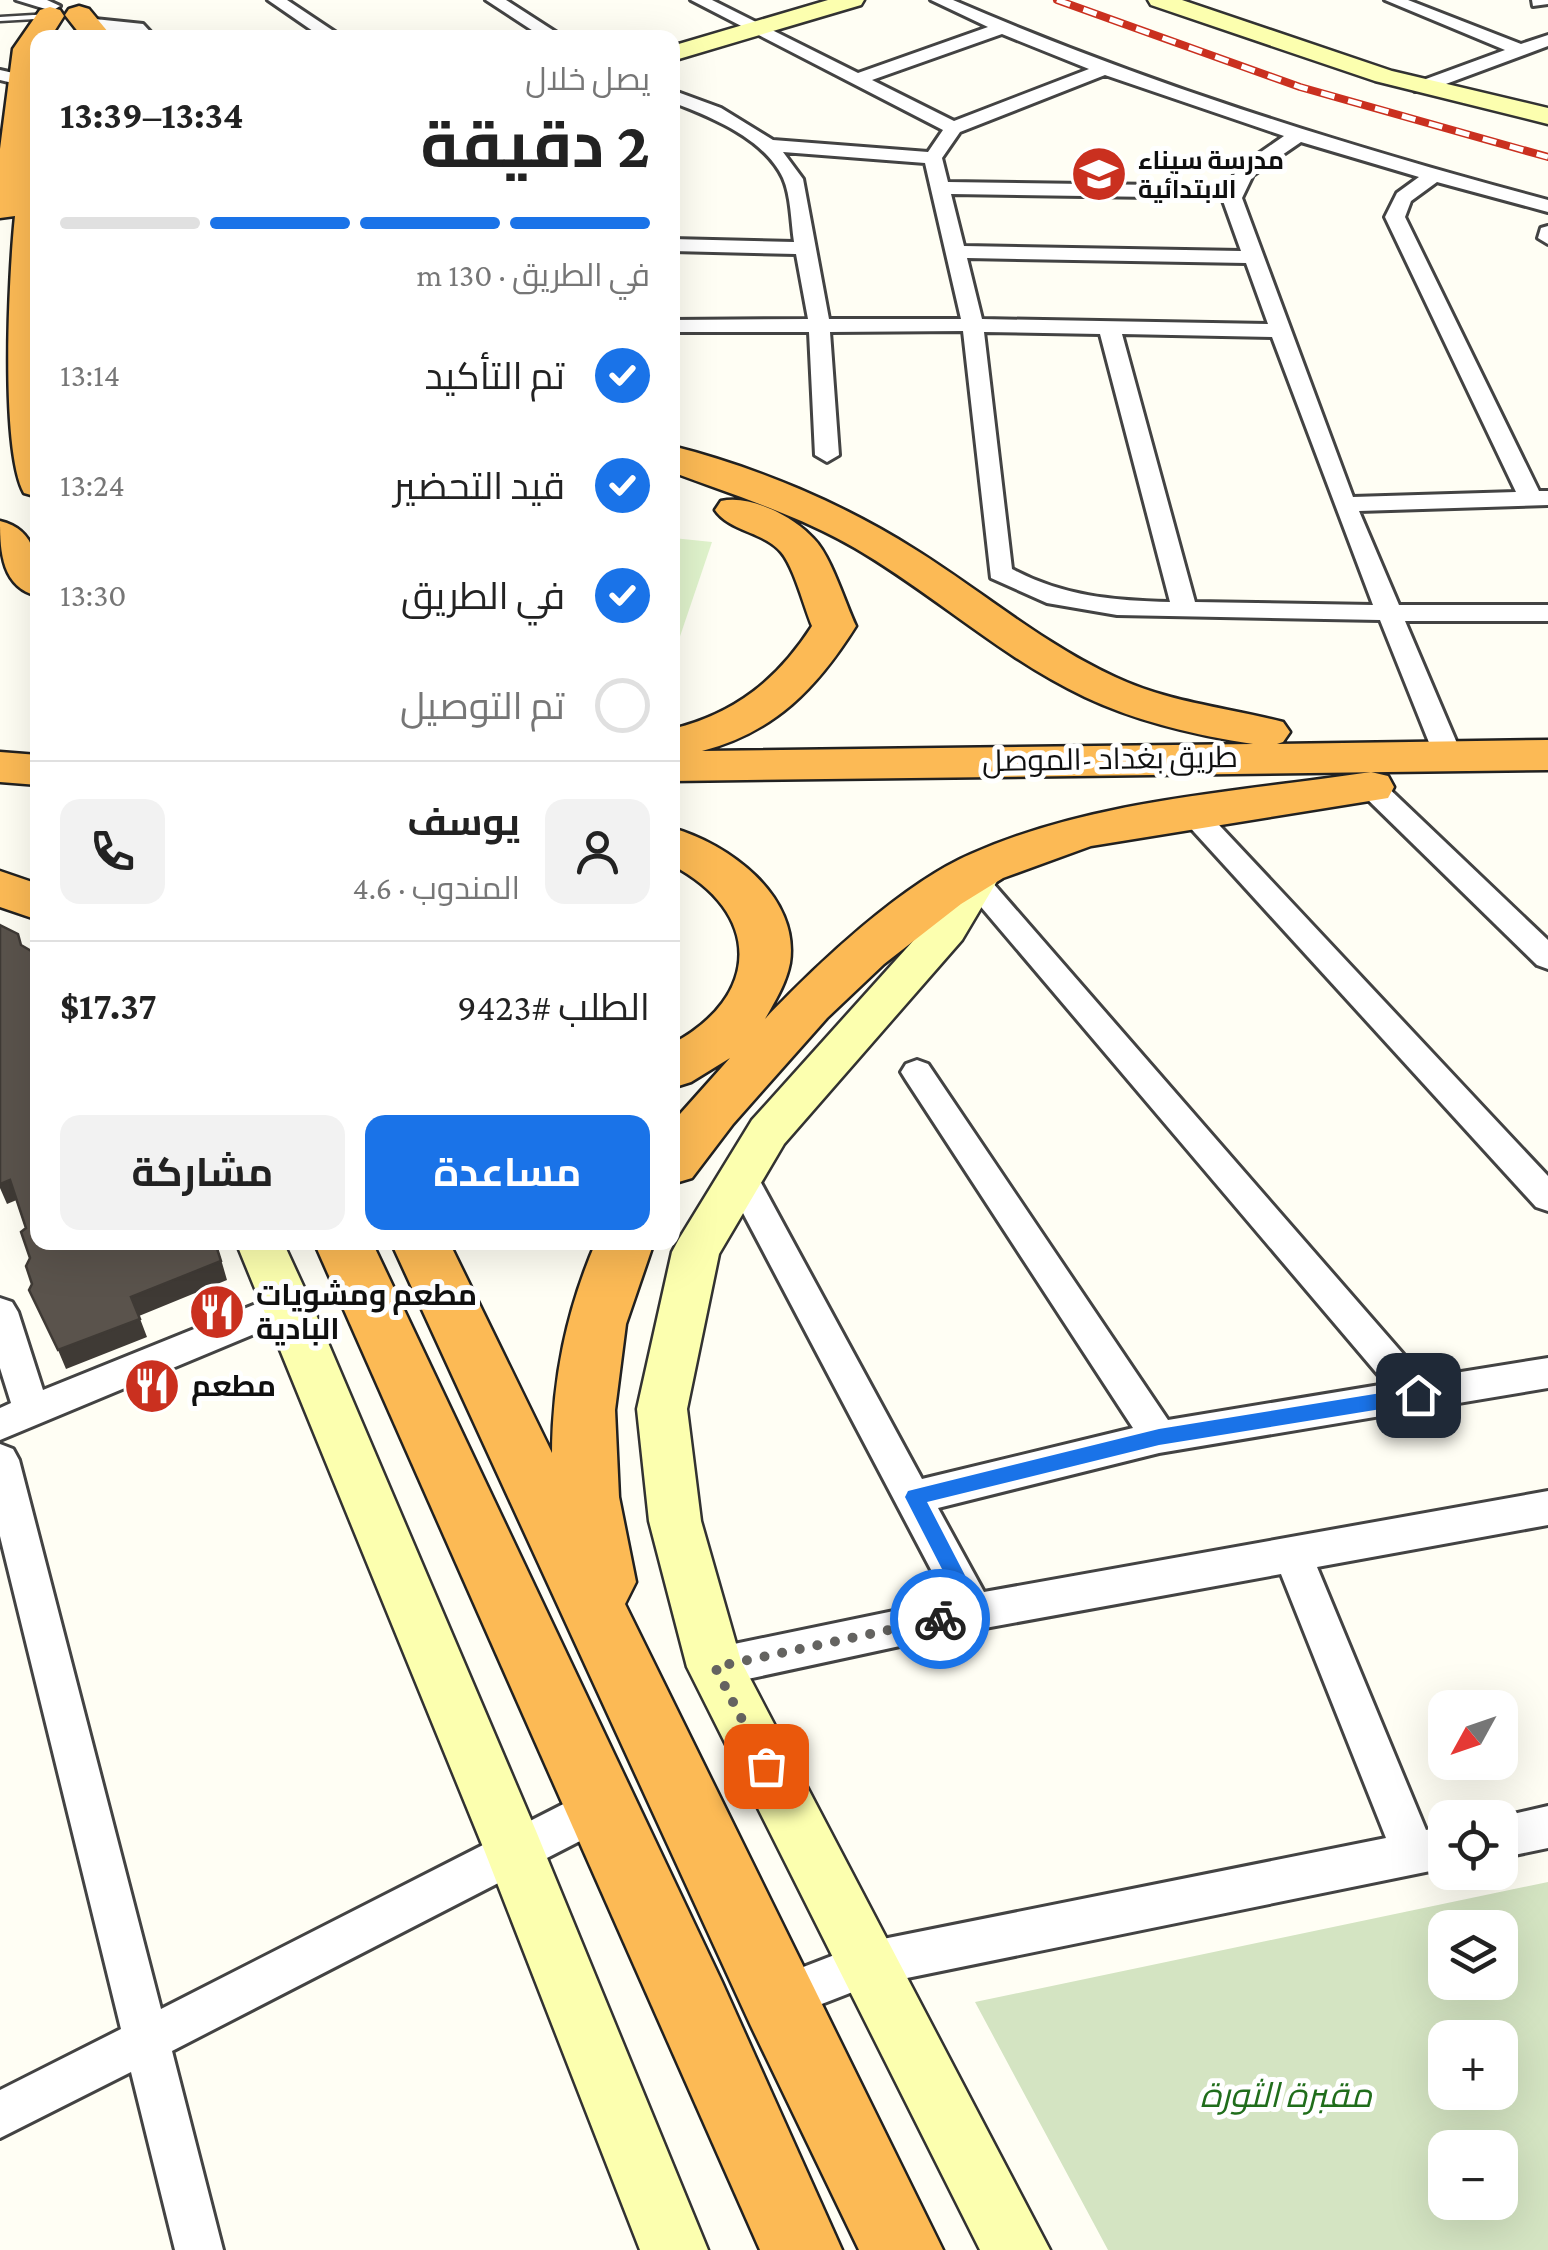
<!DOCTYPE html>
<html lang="ar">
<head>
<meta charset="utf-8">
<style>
	body { margin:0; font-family:"Crimson Pro",Cairo,serif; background:#f2f2f2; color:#222; direction:rtl; height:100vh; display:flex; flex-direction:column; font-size:38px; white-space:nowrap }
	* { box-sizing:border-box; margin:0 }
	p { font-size:32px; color:#767676 }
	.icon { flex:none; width:55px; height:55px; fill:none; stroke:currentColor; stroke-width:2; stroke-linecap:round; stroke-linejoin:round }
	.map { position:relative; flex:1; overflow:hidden; direction:ltr }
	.drawer { position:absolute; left:30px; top:30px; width:650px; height:1220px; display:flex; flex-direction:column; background:#fff; border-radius:20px; box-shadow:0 10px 40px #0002; direction:rtl }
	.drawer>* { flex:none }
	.needle { width:65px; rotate:230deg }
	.controls { position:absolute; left:1428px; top:1690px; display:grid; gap:20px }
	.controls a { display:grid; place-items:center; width:90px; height:90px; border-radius:20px; background:#fff; box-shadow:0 10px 40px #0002; font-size:50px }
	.pin { position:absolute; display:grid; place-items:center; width:85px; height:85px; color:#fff; margin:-42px; border-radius:20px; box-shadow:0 5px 15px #0006 }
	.courier { position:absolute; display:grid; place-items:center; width:100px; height:100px; margin:-50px; border:8px solid #1a73e8; border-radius:50%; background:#fff; color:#222; box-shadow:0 2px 12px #0007 }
	.summary em { font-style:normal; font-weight:700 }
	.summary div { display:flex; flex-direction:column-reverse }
	.summary { display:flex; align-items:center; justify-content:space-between; height:170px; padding:0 30px }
	h1 { font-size:65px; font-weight:700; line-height:75px }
	.bar { display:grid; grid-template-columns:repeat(4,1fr); gap:15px 10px; align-content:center; height:120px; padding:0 30px }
	.bar i { height:12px; border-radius:8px; background:#e0e0e0 }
	.bar .active { background:#1a73e8 }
	.bar p { grid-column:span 4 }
	.line { display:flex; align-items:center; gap:25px; padding:0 30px; border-top:2px solid #e0e0e0 }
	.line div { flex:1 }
	.round { display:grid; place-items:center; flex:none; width:105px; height:105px; border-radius:20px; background:#f2f2f2 }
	ol { padding:0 30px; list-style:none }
	li { display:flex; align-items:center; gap:30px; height:110px }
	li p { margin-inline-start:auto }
	li .icon { padding:10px; border-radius:50%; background:#1a73e8; color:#fff; stroke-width:4 }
	li:last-child { color:#767676 }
	li i { width:55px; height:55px; border:5px solid #e0e0e0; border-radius:50% }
	.action { display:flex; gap:20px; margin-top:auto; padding:20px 30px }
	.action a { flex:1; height:115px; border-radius:20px; background:#1a73e8; color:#fff; font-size:40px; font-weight:700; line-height:115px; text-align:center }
	.action a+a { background:#f2f2f2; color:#222 }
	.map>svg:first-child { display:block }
	.cemetery { fill:#d4e4c2; fill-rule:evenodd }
	.pitch { fill:#e0f3cc }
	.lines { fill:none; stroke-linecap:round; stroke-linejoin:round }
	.lane-casing { stroke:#434343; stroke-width:5 }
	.street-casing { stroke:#434343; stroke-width:6 }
	.secondary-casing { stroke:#323232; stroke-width:5 }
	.highway-casing { stroke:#212121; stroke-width:5 }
	.lane { fill:#fff; fill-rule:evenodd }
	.street { fill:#fff; fill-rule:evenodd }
	.secondary { fill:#fcffaf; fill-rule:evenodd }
	.highway { fill:#fcba55; fill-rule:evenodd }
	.rail-casing { stroke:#ca301f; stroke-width:8 }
	.rail { stroke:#fff; stroke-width:5; stroke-dasharray:14; stroke-linecap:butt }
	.shaded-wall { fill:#3f3a35 }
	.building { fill:#5a534c; stroke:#3f3a35; stroke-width:2.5 }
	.route { fill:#1a73e8 }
	.done { stroke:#646360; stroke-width:10; stroke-dasharray:0 18 }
	.labels { text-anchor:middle; stroke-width:10; stroke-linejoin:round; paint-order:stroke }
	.far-poi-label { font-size:25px; font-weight:bold; fill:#101010; stroke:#fff; text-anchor:start }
	.street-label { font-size:30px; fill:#101010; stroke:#fff }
	.poi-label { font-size:30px; font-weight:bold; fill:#101010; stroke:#fff; text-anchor:start }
	.near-park-label { font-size:35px; font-style:italic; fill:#206d1b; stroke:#fff }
</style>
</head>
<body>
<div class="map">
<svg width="1548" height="2250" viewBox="0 0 1548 2250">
	<rect width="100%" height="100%" fill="#fffef4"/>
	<!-- cemetery -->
	<path class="cemetery" d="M1548,1882v368h-440l-133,-248zM1445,1928h55v54h-55zM1445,2038h55v54h-55zM1445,2148h55v54h-55z"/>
	<!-- pitch -->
	<polygon class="pitch" points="673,538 712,542 673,657 672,538"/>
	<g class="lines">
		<!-- lane casing -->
		<g class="lane-casing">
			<polygon id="lane" points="50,14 53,18 0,21 0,17"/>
		</g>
		<!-- street casing -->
		<g class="street-casing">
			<g id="street">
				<polygon points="16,0 47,0 60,6 52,11"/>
				<polygon points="268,0 287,0 344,38 323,38"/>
				<polygon points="486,0 506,0 565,38 544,38"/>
				<path d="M691,0h21l146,73 130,-46 -57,-27h22c192,83 392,146 595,200v12l-111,-30 -26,19 -6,16 134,274h9v14l-189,6 40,94h149v16h-143l57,134 -4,6h-20l-4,-6 -54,-135 -263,-5 -70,-12 -56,-25 -28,-247 -133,1 9,123 -12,7 -12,-7 -6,-123h-137v-12l136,-1 -12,-65 -124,-3v-12l122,3c-3,-20 -3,-46 -11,-64 -19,-40 -72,-61 -111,-76v-12l49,18 52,32 155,12 15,-22zM1002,34l87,35 -135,52 -82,-41zM1105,75l179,61 -46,32 -10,18 -280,-4 -6,-24 18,-26zM1301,142l118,35 -22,16 -12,24 131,275 -163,5 -111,-299 11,-23zM783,152l142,11 36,156h-132l-26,-140zM951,194l271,4 19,53 -277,-5zM967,258l279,5 22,61 -286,-5zM984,332l116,2 70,268c-57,-1 -108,-6 -158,-33zM1122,334l150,3 101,268 -178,-3z"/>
				<polygon points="1385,0 1408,0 1521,44 1548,35 1548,46 1427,91 1415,91 1415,83 1505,50"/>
				<polygon points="1532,0 1548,0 1548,4 1533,6"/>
				<polygon points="85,18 143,24 156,38 79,27 79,19"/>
				<polygon points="0,70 31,77 34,81 25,86 0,80"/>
				<polygon points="1548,226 1548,244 1538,238 1541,228"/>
				<polygon points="1371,778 1381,781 1548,940 1548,969 1537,965 1361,793 1357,787 1361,781"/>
				<polygon points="1195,807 1205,810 1548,1176 1548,1211 1536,1207 1185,822 1181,816 1185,810"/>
				<polygon points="975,871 985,874 1424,1378 1548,1358 1548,1388 1159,1453 938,1508 984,1592 1548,1491 1548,1525 1317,1567 1426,1830 1445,1826 1445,1868 868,1986 778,2021 762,2015 756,1999 762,1983 868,1942 1386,1838 1281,1574 974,1630 715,1686 701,1680 695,1667 701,1654 715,1648 947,1600 724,1177 729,1168 741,1164 753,1168 922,1479 1133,1428 906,1080 901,1072 906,1064 917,1060 928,1064 1168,1420 1386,1384 965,888 960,881 965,874"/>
				<polygon points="288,1291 300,1295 306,1305 300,1315 0,1440 0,1408 11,1403 0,1368 0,1298 12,1302 18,1312 43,1390"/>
				<polygon points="0,1444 13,1449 19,1460 161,2009 585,1793 600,1787 615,1793 621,1808 615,1823 172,2051 223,2250 175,2250 131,2072 0,2138 0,2090 121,2029 0,1536"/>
				<polygon points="1548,1806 1548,1848 1500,1858 1500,1818 1496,1818"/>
			</g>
		</g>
		<!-- secondary casing -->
		<g class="secondary-casing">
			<g id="secondary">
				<polygon points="828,0 864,0 861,5 672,61 672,46"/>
				<polygon points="1148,0 1182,0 1392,71 1548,108 1548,124 1375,81 1151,5"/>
				<polygon points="986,853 1000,857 1006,866 962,940 784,1144 719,1254 687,1409 701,1521 741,1661 1050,2250 980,2250 687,1667 649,1521 637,1409 672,1252 679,1239 752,1120 932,920 972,857"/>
				<polygon points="236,1242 283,1242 312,1305 536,1831 708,2250 640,2250 485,1852"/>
			</g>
		</g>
		<!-- highway casing -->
		<g class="highway-casing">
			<g id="highway">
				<polygon points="79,6 89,9 113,38 83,38 65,15 69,9"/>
				<path d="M50,7l10,3 4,6 -14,22h-12v70l-8,53 8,-2v338l-14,-4c-24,-44 -15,-220 -9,-277l-15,2v-69l13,-100 27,-39z"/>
				<path d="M672,446c84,21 172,58 244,104 67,42 127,94 199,127 55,26 111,30 168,45l7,10 -7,10 -6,2 271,-4v30l-876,11v-52c63,-15 106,-50 140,-103 -8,-19 -18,-59 -31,-74 -17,-20 -52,-21 -66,-42l6,-9c30,-7 73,16 93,38 17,17 31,64 42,87 -39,62 -81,106 -154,125l551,-7c-58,-9 -115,-22 -168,-47 -83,-39 -151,-103 -230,-149 -57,-33 -121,-53 -183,-76z"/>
				<path d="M0,521c38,9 38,43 38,75 -36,-8 -38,-44 -38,-75z"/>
				<polygon points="0,752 38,755 38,785 0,782"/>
				<path d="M1371,772l17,4 6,11 -6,11 -297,48 -88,32 -42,26 -77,60 -57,54 -94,106 -41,54 -20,6v-61l58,-65 -39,24 -19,6v-44c90,-48 90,-132 0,-179v-37c57,16 128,68 118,135 -4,21 -15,38 -25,56 51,-54 138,-136 206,-165 124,-55 267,-62 400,-82z"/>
				<polygon points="0,871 38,884 38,920 0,907"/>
				<polygon points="314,1242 372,1242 722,1982 842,2250 760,2250"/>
				<path d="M391,1242h58l103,211c1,-75 14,-141 44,-211h58l-28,82 -11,86 4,87 17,85 -11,22 318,646h-84l-108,-224z"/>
			</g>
		</g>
		<!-- lane -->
		<use href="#lane" class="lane"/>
		<!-- street -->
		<use href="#street" class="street"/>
		<!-- secondary -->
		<use href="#secondary" class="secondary"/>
		<!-- highway -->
		<use href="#highway" class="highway"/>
		<!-- rail casing -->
		<g class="rail-casing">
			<polyline id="rail" points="1057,0 1300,87 1548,157"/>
		</g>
		<!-- rail -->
		<use href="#rail" class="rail"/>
	</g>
	<!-- shaded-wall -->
	<g class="shaded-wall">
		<polygon points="10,1180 19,1199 7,1204 0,1188 0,1184"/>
		<polygon points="216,1242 227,1280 139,1316 147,1337 66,1369 58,1350 131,1297"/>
	</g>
	<!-- building -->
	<polygon class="building" points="0,925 18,934 21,945 38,955 38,1242 215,1242 221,1261 131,1297 140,1319 58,1350 29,1290 32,1284 26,1266 30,1258 21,1232 26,1228 10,1180 0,1184"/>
	<!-- route -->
	<path class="route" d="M1418,1387l9,8 -9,8 -259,42 -232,57 57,110c-7,12 -37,18 -51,13v-12l28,-7 -56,-109 3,-6 251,-62z"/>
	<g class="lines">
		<!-- done -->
		<polyline class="done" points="766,1766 715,1667 940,1619"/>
	</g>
	<!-- icons -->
	<defs>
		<g id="school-disc" transform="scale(2.875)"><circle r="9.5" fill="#ca301f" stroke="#fff"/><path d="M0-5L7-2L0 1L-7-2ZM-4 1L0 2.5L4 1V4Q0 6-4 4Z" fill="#fff"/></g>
		<g id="restaurant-disc" transform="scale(2.875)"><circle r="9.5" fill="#ca301f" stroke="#fff"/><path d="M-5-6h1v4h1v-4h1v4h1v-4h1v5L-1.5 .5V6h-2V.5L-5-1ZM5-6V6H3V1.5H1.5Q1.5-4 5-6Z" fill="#fff"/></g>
	</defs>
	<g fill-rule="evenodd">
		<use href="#school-disc" x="1099" y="174"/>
		<use href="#restaurant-disc" x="217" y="1312"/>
		<use href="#restaurant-disc" x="152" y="1386"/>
	</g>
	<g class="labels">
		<!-- far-poi labels -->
		<g class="far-poi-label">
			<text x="1138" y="169">مدرسة سيناء<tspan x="1138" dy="29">الابتدائية</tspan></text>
		</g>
		<!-- street labels -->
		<g class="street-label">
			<text transform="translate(1110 759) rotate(-1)" y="10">طريق بغداد -الموصل</text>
		</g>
		<!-- poi labels -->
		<g class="poi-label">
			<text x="256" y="1305">مطعم ومشويات<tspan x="256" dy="34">البادية</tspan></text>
			<text x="191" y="1396">مطعم</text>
		</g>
		<!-- near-park labels -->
		<g class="near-park-label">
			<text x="1286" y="2107">مقبرة الثورة</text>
		</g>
	</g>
</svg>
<div class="controls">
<a><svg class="needle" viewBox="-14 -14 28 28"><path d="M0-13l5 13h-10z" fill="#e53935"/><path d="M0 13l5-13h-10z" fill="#767676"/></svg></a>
<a><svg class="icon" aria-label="locate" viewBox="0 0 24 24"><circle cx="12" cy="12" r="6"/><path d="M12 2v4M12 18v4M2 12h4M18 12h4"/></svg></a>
<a><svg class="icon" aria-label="layers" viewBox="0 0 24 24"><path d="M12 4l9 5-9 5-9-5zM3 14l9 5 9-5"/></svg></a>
<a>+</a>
<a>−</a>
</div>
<div class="pin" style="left:766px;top:1766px;background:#ea580c"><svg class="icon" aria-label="bag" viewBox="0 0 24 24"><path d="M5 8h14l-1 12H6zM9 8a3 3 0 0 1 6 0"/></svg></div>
<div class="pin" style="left:1418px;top:1395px;background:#1f2937"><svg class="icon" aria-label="home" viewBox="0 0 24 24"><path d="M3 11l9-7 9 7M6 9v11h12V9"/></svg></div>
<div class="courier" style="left:940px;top:1619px"><svg class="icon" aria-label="bike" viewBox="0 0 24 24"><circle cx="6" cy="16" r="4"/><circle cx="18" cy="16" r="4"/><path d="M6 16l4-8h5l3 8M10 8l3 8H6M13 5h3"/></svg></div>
<section class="drawer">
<div class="summary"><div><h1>2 دقيقة</h1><p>يصل خلال</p></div><em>13:34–13:39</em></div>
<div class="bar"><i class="active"></i><i class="active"></i><i class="active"></i><i></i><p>في الطريق · 130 m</p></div>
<ol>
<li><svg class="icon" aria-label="check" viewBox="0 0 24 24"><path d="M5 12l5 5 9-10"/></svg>تم التأكيد<p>13:14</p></li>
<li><svg class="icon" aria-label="check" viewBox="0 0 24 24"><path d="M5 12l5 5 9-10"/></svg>قيد التحضير<p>13:24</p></li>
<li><svg class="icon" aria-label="check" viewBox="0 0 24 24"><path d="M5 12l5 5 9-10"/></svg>في الطريق<p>13:30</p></li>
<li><i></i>تم التوصيل</li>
</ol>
<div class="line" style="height:180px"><a class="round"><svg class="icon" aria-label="person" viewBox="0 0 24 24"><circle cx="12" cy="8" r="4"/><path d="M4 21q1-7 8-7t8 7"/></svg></a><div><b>يوسف</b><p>المندوب · 4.6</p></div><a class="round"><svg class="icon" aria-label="phone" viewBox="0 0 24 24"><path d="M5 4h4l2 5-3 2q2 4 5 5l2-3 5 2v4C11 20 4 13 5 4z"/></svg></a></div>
<div class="line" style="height:130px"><div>الطلب #9423</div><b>$17.37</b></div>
<div class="action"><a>مساعدة</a><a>مشاركة</a></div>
</section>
</div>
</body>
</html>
